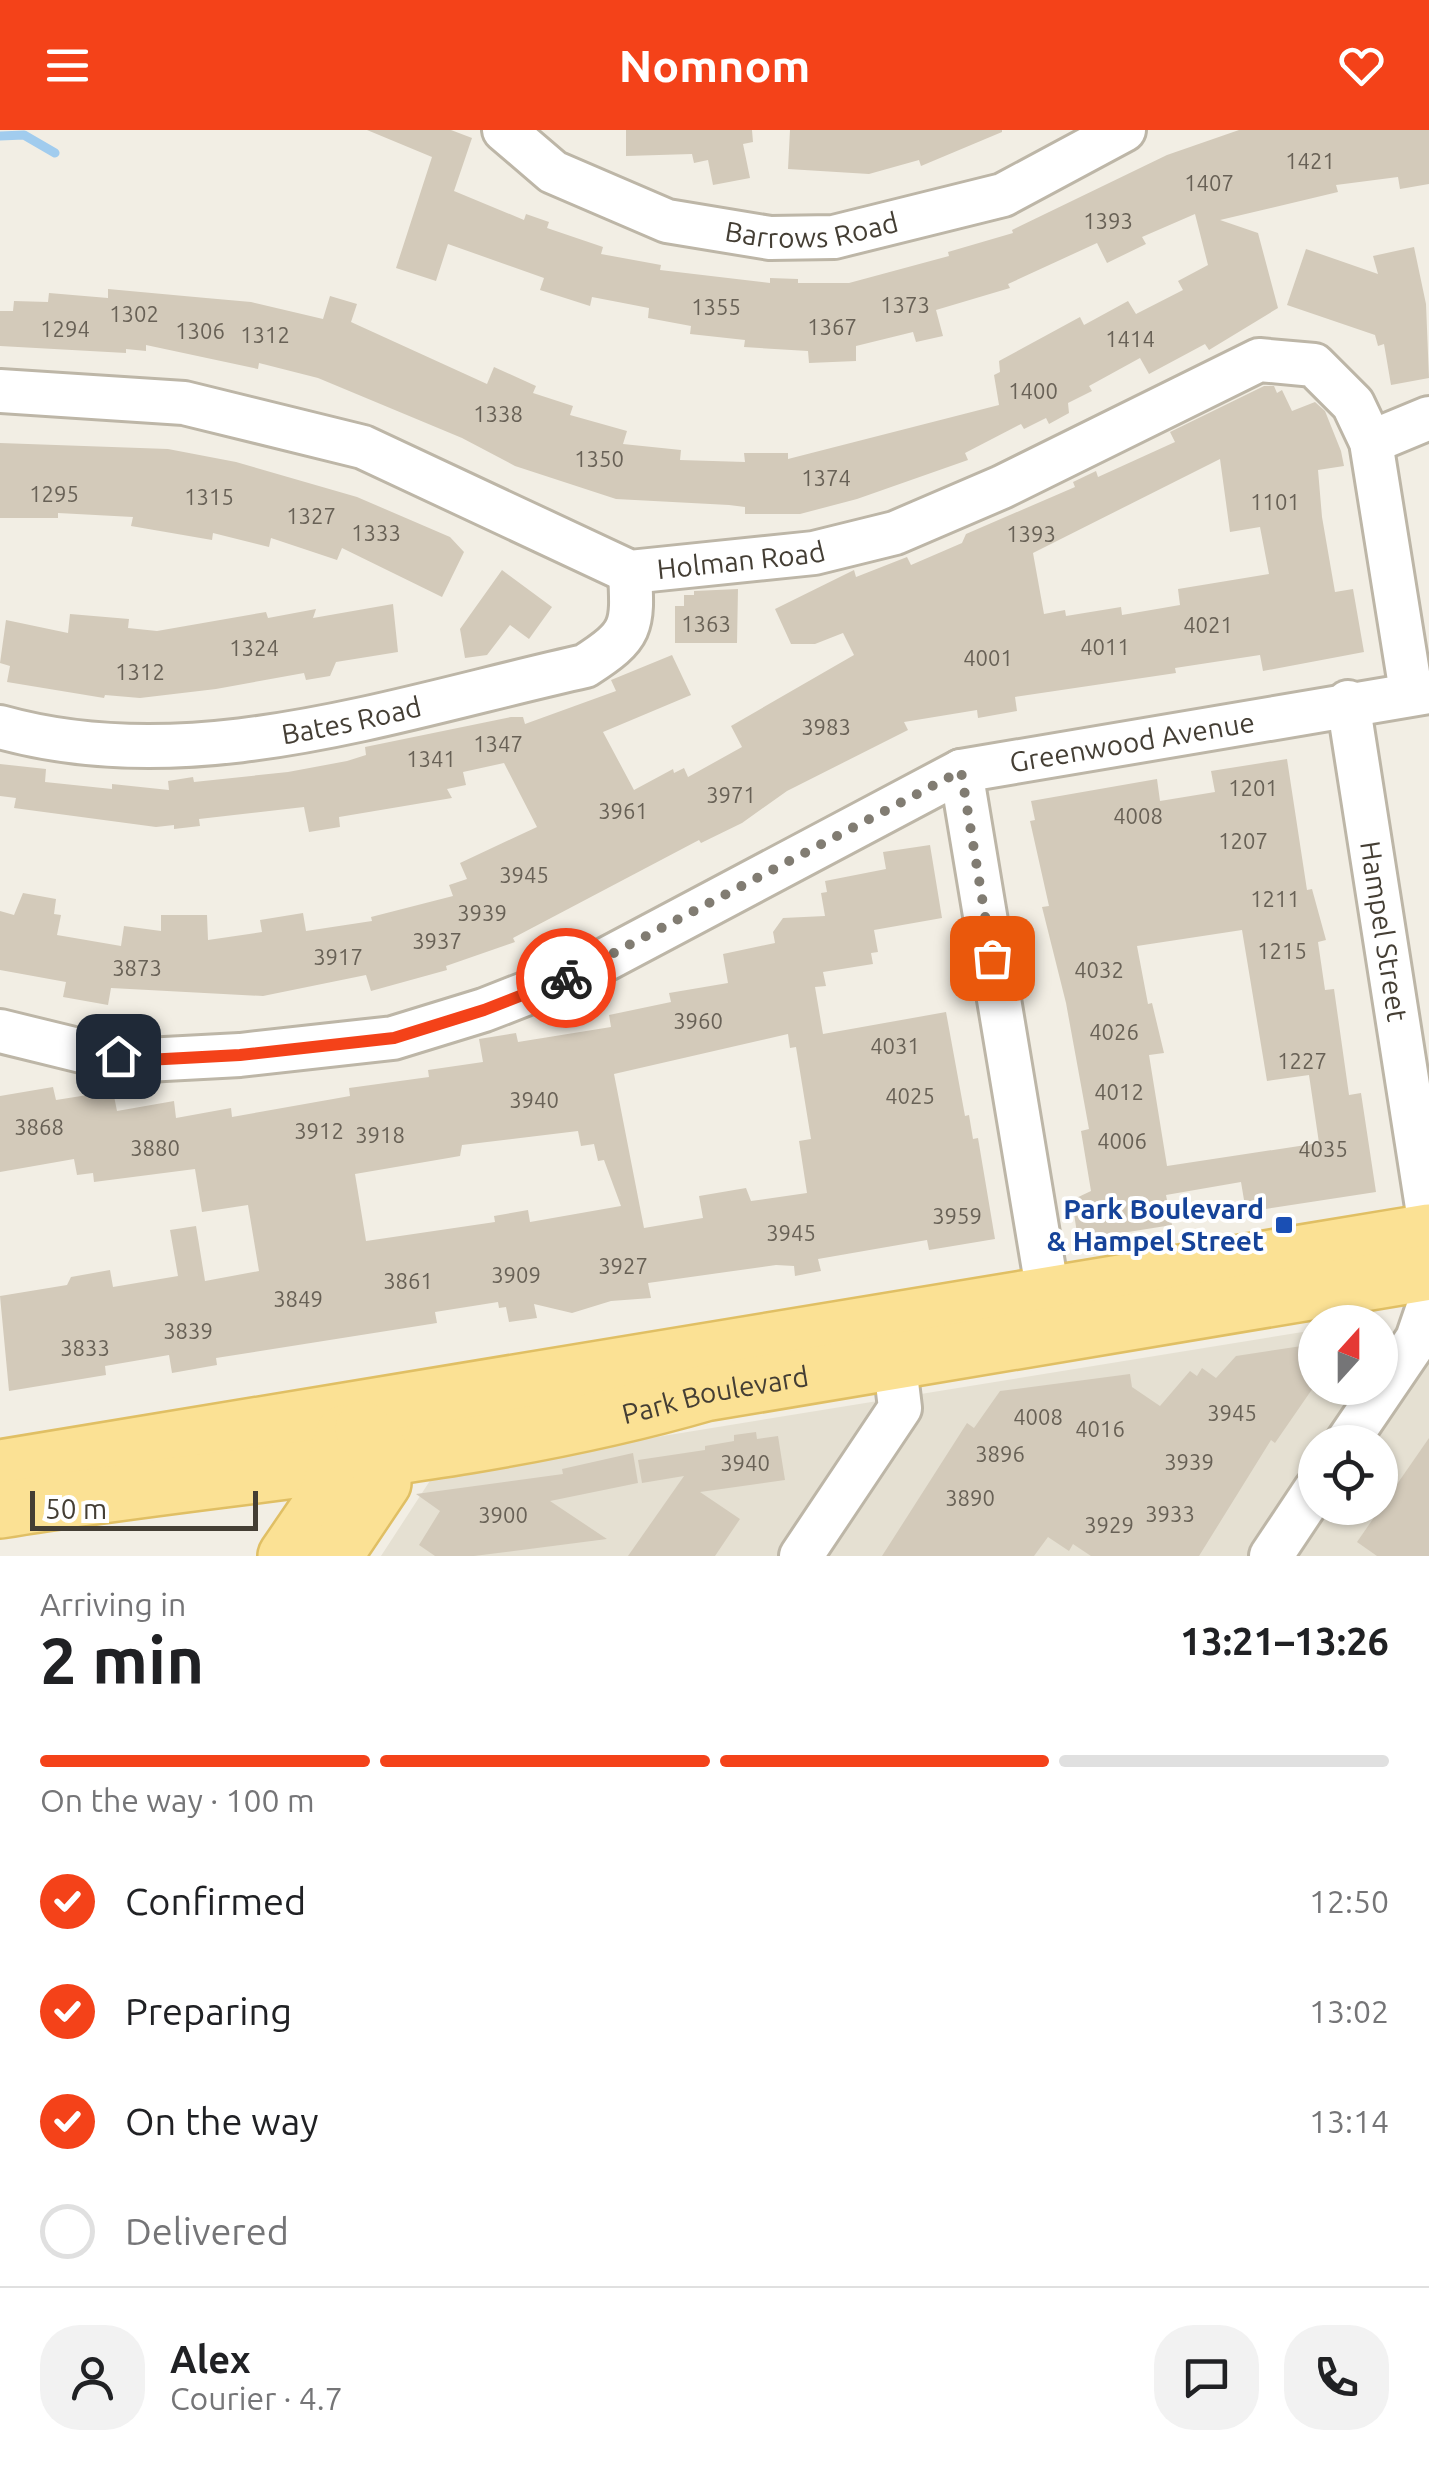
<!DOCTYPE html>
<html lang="en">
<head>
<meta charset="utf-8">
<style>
	body { margin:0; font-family:Ubuntu,sans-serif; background:#f2f2f2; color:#202124; height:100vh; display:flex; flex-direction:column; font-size:38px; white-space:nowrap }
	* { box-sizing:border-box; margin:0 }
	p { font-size:32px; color:#757577 }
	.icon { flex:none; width:55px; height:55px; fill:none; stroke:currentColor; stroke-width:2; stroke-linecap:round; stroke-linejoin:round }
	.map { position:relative; height:1426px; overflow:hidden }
	.panel { display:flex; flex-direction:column; background:#fff; flex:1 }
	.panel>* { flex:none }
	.needle { width:65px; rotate:21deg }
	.tools { position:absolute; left:1298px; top:1175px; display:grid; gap:20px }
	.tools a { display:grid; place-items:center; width:100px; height:100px; border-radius:50%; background:#fff; box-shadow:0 2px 8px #0004; font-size:50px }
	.scale { position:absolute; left:30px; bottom:25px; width:228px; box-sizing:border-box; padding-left:10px; border:5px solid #443e34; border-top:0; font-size:28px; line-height:35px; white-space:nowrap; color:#443e34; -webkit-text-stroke:8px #fff; paint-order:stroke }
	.pin { position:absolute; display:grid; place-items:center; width:85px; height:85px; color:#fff; margin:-42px; border-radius:20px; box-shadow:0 5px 15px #0006 }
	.courier { position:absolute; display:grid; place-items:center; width:100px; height:100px; margin:-50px; border:8px solid #f44219; border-radius:50%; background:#fff; color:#222; box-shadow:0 2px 12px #0007 }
	.overview em { font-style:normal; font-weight:700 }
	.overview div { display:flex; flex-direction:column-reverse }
	.overview { display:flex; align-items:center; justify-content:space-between; height:170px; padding:0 40px }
	h1 { font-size:65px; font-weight:700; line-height:75px }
	.bar { display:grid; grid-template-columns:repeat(4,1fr); gap:15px 10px; align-content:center; height:120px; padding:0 40px }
	.bar i { height:12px; border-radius:8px; background:#e0e0e0 }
	.bar .selected { background:#f44219 }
	.bar p { grid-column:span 4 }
	.line { display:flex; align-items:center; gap:25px; padding:0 40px; border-top:2px solid #e0e0e0 }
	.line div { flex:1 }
	.round { display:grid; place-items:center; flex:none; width:105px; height:105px; border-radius:40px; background:#f2f2f2 }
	ol { padding:0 40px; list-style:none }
	li { display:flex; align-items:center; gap:30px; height:110px }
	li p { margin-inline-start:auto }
	li .icon { padding:10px; border-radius:50%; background:#f44219; color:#fff; stroke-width:4 }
	li:last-child { color:#757577 }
	li i { width:55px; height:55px; border:5px solid #e0e0e0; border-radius:50% }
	header { display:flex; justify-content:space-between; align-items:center; height:130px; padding:0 40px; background:#f44219; color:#fff; font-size:45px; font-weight:700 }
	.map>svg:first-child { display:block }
	.residential { fill:#e5e0d2; fill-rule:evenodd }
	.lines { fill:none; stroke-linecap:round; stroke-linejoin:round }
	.stream { stroke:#a1ccee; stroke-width:9 }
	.building { fill:#d3caba; fill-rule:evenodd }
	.minor-casing { stroke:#bdb6a7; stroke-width:48 }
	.major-casing { stroke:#e0bf64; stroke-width:60 }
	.minor { stroke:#fff; stroke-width:42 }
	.major { stroke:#fbe194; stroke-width:55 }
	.done { stroke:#817c72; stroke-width:10; stroke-dasharray:0 18 }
	.route { stroke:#f44219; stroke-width:12 }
	.transit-dot { fill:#1a4fb4; stroke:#fff; stroke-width:4 }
	.labels { text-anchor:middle; stroke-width:8; stroke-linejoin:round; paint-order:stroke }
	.number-label { font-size:22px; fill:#686156 }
	.street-label { font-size:28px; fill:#443e34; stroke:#fff }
	.transit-label { font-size:28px; font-weight:bold; fill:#164399; stroke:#fff; text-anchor:end }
</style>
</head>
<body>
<header><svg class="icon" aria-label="menu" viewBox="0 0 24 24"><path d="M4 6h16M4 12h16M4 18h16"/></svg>Nomnom<svg class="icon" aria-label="heart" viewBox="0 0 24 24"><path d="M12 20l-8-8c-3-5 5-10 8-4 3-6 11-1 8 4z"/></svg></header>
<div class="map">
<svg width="1429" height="1426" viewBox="0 0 1429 1426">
	<rect width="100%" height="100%" fill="#f2eee4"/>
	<!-- residential -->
	<path class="residential" d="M1315,1200v58h65v-57l49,4v221h-1048l54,-83zM1315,1312h65v66h-65z"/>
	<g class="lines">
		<!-- stream -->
		<polyline class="stream" points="0,6 24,5 55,23"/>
	</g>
	<!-- building -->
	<g class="building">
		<polygon points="367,0 451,0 472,8 454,61 524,90 526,84 549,92 547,98 603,117 601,124 661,135 660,140 770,153 770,148 798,149 798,153 849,153 949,126 948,122 1013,103 1012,100 1167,25 1239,0 1429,0 1429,54 1400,59 1398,47 1336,55 1338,62 1220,90 1258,103 1278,178 1209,220 1205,214 1149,244 1140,228 1089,256 1092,261 1068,273 1069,283 1049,294 1046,288 1024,299 1021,294 965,323 968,330 857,369 800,384 745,384 745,377 729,375 616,369 515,336 462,308 318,248 259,233 258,239 146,215 146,221 126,219 126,223 0,216 0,181 13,181 14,171 48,172 49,163 108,168 108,159 206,168 251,172 323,189 330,166 357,174 351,192 487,254 494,237 536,256 533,263 573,276 570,285 627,301 623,314 681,320 680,330 745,332 744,323 788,323 788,329 999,275 994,245 1000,242 999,231 1080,187 1084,195 1128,171 1136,184 1183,160 1178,151 1208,135 1195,84 1142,107 1146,114 1107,133 1097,113 1008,154 1010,158 936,180 943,206 916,212 913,202 856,216 856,231 809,233 808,221 744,217 745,210 690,204 691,196 648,188 649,178 592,167 590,176 540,160 544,148 448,114 436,151 396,138 432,27"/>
		<polygon points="626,0 752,0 753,12 743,14 750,48 713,55 708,30 694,33 692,24 626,26"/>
		<polygon points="790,0 1002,0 1002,2 921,36 919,30 869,44 788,39"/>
		<polygon points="1414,117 1426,174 1429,248 1391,255 1384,214 1378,216 1375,205 1287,175 1306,119 1378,144 1373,126"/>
		<path d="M1264,256h10l3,7 5,-3 10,21 23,-9 10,9 16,40 3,15 -26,4 4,47 13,75 18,-3 11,63 -101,19 -3,-16 -85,13 1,5 -161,24 2,14 -39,7 -1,-8 -73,12 4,8 -121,61 -45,32 -41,20 -2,-3 -186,98 2,4 -69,24 1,4 -76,21 -5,-16 -103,21 -152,-8 -3,17 -45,-8 3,-15 -66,-12v-59l14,4 9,-22 33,6 -2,15 7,1 -4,20 64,11 3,-20 37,5v-16h46l1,25 54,-8 -2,-12 43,-7 3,18 66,-10 -1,-4 82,-21 -4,-11 18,-6 -7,-16 77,-36 -33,-64 -41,9 3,13 -19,4 5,9 -113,19 1,10 -31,5 -5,-25 -105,12 1,7 -26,3v-4l-18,2 -142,-19 2,-10 -16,-2v-32l46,5 -1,13 67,7v-5l57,6 -1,-9 25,-4 1,5 94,-10 59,-11 19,-6 -1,-8 146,-30h12l2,7 91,-33 -5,-11 61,-25 19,40 -88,37 31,58 39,-21 1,4 10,-5 4,9 54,-30 -11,-21 123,-71 -11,-22 -28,11h-24l-16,-35 79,-39 2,7 51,-20 4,8 51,-22 4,-9 109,-47 -2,-5 23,-11 2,6 77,-35 -5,-10zM1220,329l10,73 30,-5 9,47 -91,15 2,16 -58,10 -1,-8 -55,9 -1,-6 -21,4 -11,-61z"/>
		<polygon points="0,313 168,319 236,332 357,367 450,407 464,422 442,467 342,418 337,430 271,408 269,417 213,403 212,410 131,396 133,387 58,383 58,388 0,388"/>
		<polygon points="502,440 552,477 529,509 510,495 487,525 465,528 460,499"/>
		<polygon points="738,459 737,513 675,513 675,476 684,476 684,465 694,465 694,461"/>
		<polygon points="393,474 398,522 336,532 330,546 306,550 304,543 216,559 140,568 105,565 104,568 7,552 10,536 0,533 6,490 68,503 70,484 129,489 128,498 157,501 266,482 268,488 316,479 313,488"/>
		<path d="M1287,629l20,131 5,-1 14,51 -8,2 7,48 9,-1 15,106 12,-2 15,99 -130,20 -5,-30 -75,13 6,30 -94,15 -6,-40 19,-9 -10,-60 8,-2 -23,-126 -24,-96 7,-1 -19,-85 5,-1 -4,-19 126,-22 3,22 55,-9 -4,-21zM1242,800l25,151 42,-6 10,68 -152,23 -18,-111 15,-2 -12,-50 -4,1 -11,-58z"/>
		<path d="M930,715l12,73 -68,12 4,22 -7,1 2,11 -50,8 3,14 -11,1 8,47 123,-22 19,104 4,-1 4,24 5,-1 17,101 -66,11 -2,-10 -109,19 3,12 -26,5 -1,-10 -18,-1 -128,18 3,15 -40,3 -39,12 -38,-9 3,14 -28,4 -3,-15 -7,1 -1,-6 -63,10 2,11 -221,35 1,7 -45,8 -3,-18 -64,11 1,9 -97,16 -9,-95 67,-11 4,-8 39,-7 3,17 65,-11 -8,-46 26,-4 9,55 54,-10 -11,-66 -46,7 -7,-43 -101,13 -1,-9 -16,2 -3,-16 -74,13v-76l53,-9 3,13 57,-9 4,20 57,-10 2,17 55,-10 1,9 118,-21 -1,-8 80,-11 -1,-7 55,-8 -4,-23 37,-6 2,9 93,-15 -2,-12 62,-13 -2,-9 59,-10 -5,-29 52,-11 -2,-11 10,-14 42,-2 -4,-23 6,-1 -2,-11 61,-12 -3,-17zM788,904l2,14 6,-1 15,92 -12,2 8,52 -56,8 -5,-13 -47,8 4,22 -59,10 -30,-154zM578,1001l3,15 13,-2 4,17 6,-1 17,46 -91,16 -2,-12 -34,6 1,6 -129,19 -11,-67 105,-18 2,-11z"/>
		<polygon points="1315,1214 1315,1255 1275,1313 1271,1310 1199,1426 1091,1426 1073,1414 1069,1421 1048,1407 1034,1426 882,1426 967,1293 974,1298 1000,1261 1130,1244 1132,1257 1160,1276 1190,1241 1197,1246 1202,1238 1216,1248 1236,1226"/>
		<polygon points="756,1302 757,1309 778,1306 785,1350 700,1362 740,1389 715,1426 628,1426 684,1346 642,1353 638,1330 705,1320 705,1316 734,1311 734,1305"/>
		<polygon points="1429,1308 1429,1426 1377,1426 1357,1412"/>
		<polygon points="633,1323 638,1353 550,1371 607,1409 474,1426 435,1426 419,1415 440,1381 416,1364 563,1344 562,1339"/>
	</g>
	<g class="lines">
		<!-- minor casing -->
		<g class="minor-casing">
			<g id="minor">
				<path id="s1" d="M504,0l49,42 114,49 103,17 64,-1 169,-42 121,-65"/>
				<path id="s2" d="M0,261l184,12 179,44 267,125 184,-19 81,-20 107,-46 257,-127 55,5 39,39 18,38 40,250"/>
				<polyline points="1371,312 1429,288"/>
				<path id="s3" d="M1348,572l81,518"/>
				<path id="s4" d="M0,597c193,54 396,-19 585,-61 48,-31 48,-38 45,-94"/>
				<polyline points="961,641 1053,1194"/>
				<path id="s5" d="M0,901l90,22 56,7 94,-5 153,-17 91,-28 100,-39 377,-200 468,-79"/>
				<polyline points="1347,1312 1417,1209 1429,1174"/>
				<polyline points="801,1426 900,1278 891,1202"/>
				<polyline points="1271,1426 1315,1360"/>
			</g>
		</g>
		<!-- major casing -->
		<g class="major-casing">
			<g id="major">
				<polyline points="0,1338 1429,1102"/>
				<path id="s6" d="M0,1380c234,-38 477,-51 705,-117l724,-121"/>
				<polyline points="286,1426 329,1363 344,1303"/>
				<polyline points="334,1426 383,1353 383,1326 363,1299"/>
			</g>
		</g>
		<!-- minor -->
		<use href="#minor" class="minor"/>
		<!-- major -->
		<use href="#major" class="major"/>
	</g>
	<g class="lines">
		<!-- done -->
		<polyline class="done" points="566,848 961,641 992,828"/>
		<!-- route -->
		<polyline class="route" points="118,926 146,930 240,925 394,908 484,880 566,848"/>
	</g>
	<!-- markers -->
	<rect class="transit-dot" x="1274" y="1085" width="20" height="20" rx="5"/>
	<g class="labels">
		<!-- number labels -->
		<g class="number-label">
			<text x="1310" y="39">1421</text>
			<text x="1209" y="61">1407</text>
			<text x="1108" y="99">1393</text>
			<text x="905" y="183">1373</text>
			<text x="716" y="185">1355</text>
			<text x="134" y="192">1302</text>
			<text x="832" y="205">1367</text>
			<text x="65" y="207">1294</text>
			<text x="200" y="209">1306</text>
			<text x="265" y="213">1312</text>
			<text x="1130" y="217">1414</text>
			<text x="1033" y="269">1400</text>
			<text x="498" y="292">1338</text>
			<text x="599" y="337">1350</text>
			<text x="826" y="356">1374</text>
			<text x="54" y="372">1295</text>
			<text x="209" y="375">1315</text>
			<text x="1275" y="380">1101</text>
			<text x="311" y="394">1327</text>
			<text x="376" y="411">1333</text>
			<text x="1031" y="412">1393</text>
			<text x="706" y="502">1363</text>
			<text x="1208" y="503">4021</text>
			<text x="1105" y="525">4011</text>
			<text x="254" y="526">1324</text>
			<text x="988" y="536">4001</text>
			<text x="140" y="550">1312</text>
			<text x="826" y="605">3983</text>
			<text x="498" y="622">1347</text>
			<text x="431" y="637">1341</text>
			<text x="1253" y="666">1201</text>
			<text x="731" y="673">3971</text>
			<text x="623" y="689">3961</text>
			<text x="1138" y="694">4008</text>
			<text x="1243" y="719">1207</text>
			<text x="524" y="753">3945</text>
			<text x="1275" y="777">1211</text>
			<text x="482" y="791">3939</text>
			<text x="437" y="819">3937</text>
			<text x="1282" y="829">1215</text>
			<text x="338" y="835">3917</text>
			<text x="137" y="846">3873</text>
			<text x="1099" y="848">4032</text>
			<text x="698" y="899">3960</text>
			<text x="1114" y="910">4026</text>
			<text x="895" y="924">4031</text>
			<text x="1302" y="939">1227</text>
			<text x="1119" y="970">4012</text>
			<text x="910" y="974">4025</text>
			<text x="534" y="978">3940</text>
			<text x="39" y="1005">3868</text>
			<text x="319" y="1009">3912</text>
			<text x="380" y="1013">3918</text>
			<text x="1122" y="1019">4006</text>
			<text x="155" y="1026">3880</text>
			<text x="1323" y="1027">4035</text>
			<text x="957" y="1094">3959</text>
			<text x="791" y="1111">3945</text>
			<text x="623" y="1144">3927</text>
			<text x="516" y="1153">3909</text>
			<text x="408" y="1159">3861</text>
			<text x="298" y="1177">3849</text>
			<text x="188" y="1209">3839</text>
			<text x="85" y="1226">3833</text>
			<text x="1232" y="1291">3945</text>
			<text x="1038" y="1295">4008</text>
			<text x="1100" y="1307">4016</text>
			<text x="1000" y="1332">3896</text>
			<text x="1189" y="1340">3939</text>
			<text x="745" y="1341">3940</text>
			<text x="970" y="1376">3890</text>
			<text x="1170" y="1392">3933</text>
			<text x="503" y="1393">3900</text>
			<text x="1109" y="1403">3929</text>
		</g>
		<!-- street labels -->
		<g class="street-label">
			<text dy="10" stroke="none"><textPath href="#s1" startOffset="335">Barrows Road</textPath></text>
			<text dy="10" stroke="none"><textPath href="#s2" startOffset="775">Holman Road</textPath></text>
			<text dy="10" stroke="none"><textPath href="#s4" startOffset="355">Bates Road</textPath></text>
			<text dy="10" stroke="none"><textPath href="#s5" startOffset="1200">Greenwood Avenue</textPath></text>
			<text dy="10" stroke="none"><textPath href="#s3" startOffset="232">Hampel Street</textPath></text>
			<text dy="10" stroke="none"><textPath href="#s6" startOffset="725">Park Boulevard</textPath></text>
		</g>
		<!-- transit labels -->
		<g class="transit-label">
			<text x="1264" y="1089">Park Boulevard<tspan x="1264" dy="32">&amp; Hampel Street</tspan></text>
		</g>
	</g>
</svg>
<div class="tools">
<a><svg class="needle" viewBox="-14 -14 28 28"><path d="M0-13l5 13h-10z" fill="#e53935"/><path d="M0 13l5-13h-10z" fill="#757577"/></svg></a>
<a><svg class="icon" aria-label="locate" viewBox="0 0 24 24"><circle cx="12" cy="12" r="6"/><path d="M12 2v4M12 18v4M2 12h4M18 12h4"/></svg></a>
</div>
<div class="scale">50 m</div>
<div class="pin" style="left:992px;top:828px;background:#ea580c"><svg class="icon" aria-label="bag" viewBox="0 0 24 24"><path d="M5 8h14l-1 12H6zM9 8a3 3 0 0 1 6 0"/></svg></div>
<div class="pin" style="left:118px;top:926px;background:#1f2937"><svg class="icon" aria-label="home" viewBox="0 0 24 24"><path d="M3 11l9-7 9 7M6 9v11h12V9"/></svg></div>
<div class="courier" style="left:566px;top:848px"><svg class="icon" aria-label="bike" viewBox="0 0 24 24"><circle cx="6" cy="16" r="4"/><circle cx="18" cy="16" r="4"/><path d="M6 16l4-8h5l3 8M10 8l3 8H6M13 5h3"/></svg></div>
</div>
<section class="panel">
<div class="overview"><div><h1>2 min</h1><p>Arriving in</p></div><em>13:21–13:26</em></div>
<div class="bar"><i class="selected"></i><i class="selected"></i><i class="selected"></i><i></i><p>On the way · 100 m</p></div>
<ol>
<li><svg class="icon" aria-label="check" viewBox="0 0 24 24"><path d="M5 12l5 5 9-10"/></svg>Confirmed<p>12:50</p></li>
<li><svg class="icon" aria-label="check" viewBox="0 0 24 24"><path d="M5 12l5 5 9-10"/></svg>Preparing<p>13:02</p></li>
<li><svg class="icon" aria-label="check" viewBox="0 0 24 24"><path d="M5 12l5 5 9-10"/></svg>On the way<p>13:14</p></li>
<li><i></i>Delivered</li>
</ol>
<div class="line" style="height:180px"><a class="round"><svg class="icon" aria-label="person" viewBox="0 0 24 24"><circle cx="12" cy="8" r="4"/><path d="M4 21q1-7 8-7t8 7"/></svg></a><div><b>Alex</b><p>Courier · 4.7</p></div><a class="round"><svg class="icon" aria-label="chat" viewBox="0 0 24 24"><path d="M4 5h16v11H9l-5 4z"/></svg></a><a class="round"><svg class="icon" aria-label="phone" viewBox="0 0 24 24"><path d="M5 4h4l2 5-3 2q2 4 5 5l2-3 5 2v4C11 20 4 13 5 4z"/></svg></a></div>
</section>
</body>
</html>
